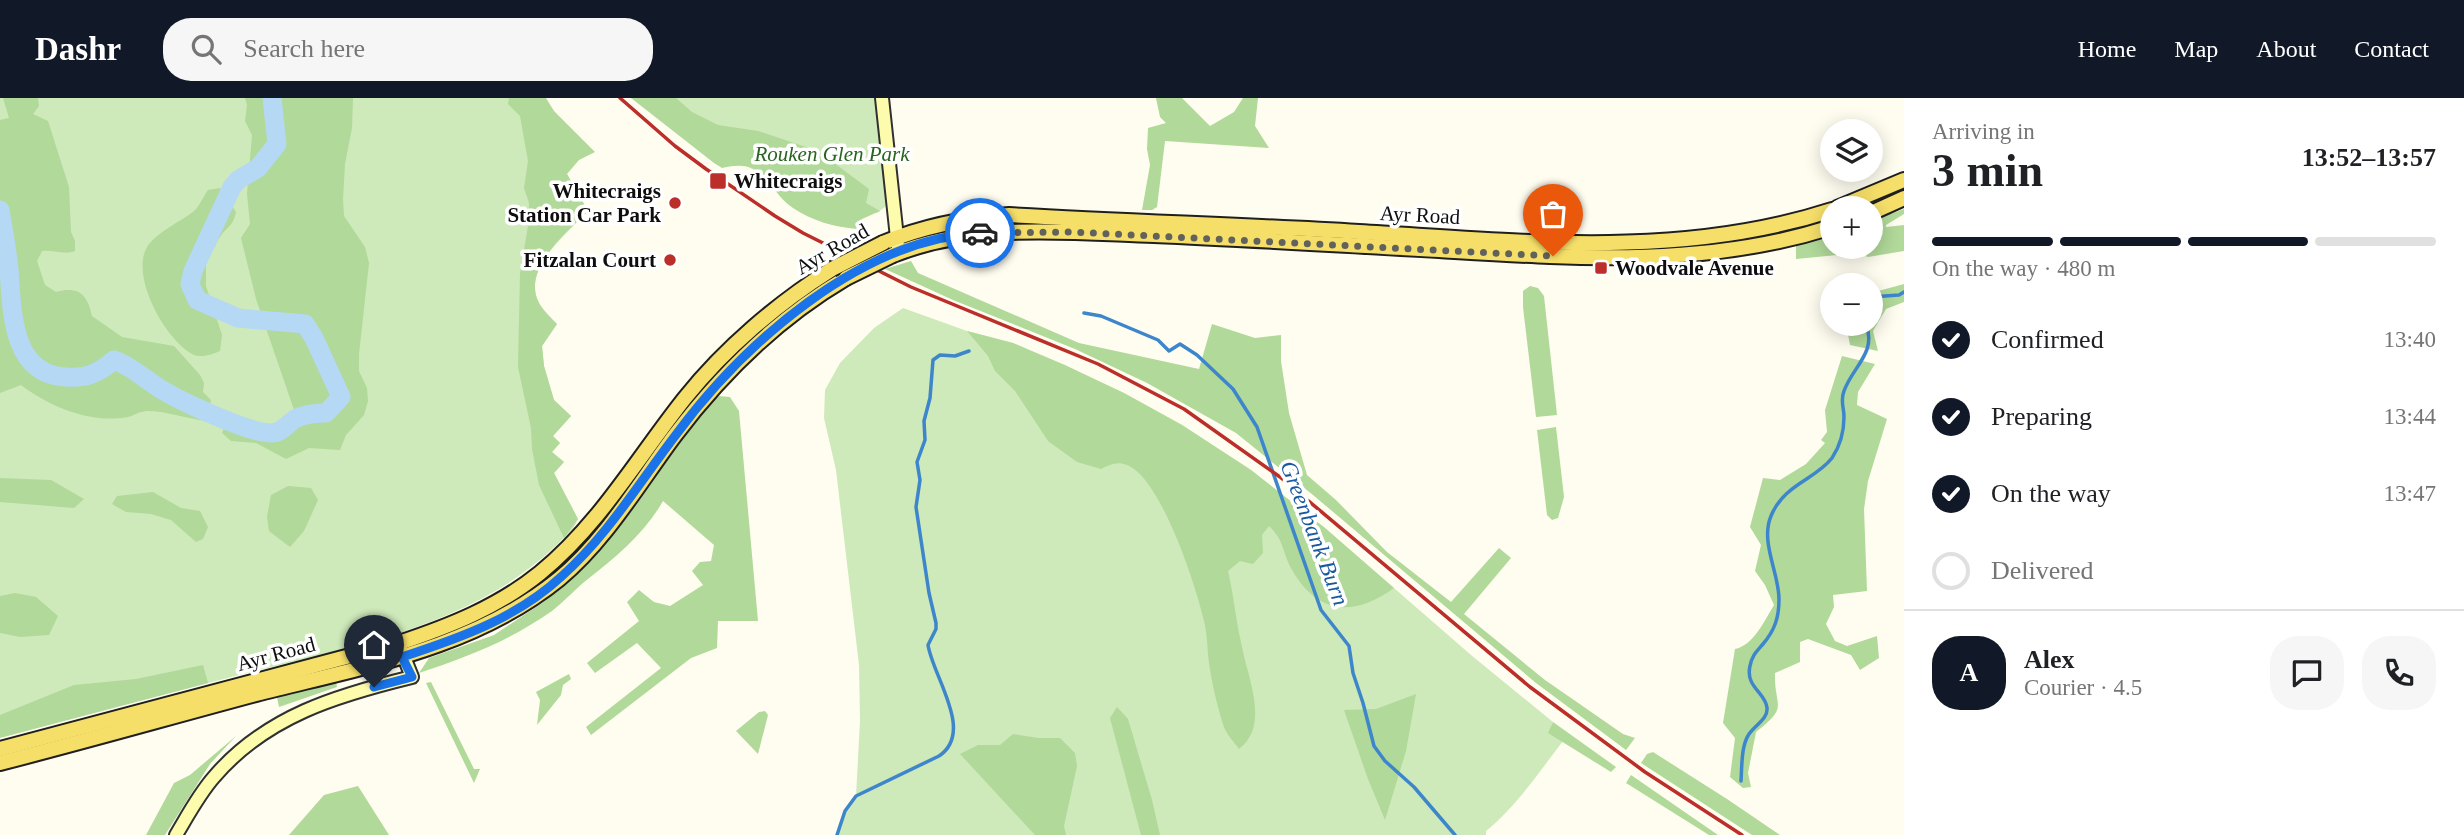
<!DOCTYPE html>
<html lang="en">
<head>
<meta charset="utf-8">
<style>
	body { margin:0; font-family:Georgia,serif; background:#f6f6f6; color:#202124; height:100vh; display:flex; flex-direction:column; font-size:26px; white-space:nowrap }
	* { box-sizing:border-box; margin:0 }
	p { font-size:23px; color:#757577 }
	.icon { flex:none; width:38px; height:38px; fill:none; stroke:currentColor; stroke-width:2; stroke-linecap:round; stroke-linejoin:round }
	.map { position:relative; flex:1; overflow:hidden }
	.details { display:flex; flex-direction:column; background:#fff; width:560px }
	.details>* { flex:none }
	.controls { position:absolute; left:1820px; top:21px; display:grid; gap:14px }
	.controls a { display:grid; place-items:center; width:63px; height:63px; border-radius:50%; background:#fff; box-shadow:0 4px 18px #0003; font-size:35px }
	.pin { position:absolute; display:grid; place-items:center; width:60px; height:60px; color:#fff; margin:-72px -30px; border-radius:50% 50% 50% 0; rotate:-45deg; box-shadow:0 0 7px #0007 }
	.pin .icon { rotate:45deg }
	.courier { position:absolute; display:grid; place-items:center; width:70px; height:70px; margin:-35px; border:5px solid #1a73e8; border-radius:50%; background:#fff; color:#222; box-shadow:0 2px 9px #0007 }
	.summary em { font-style:normal; font-weight:700 }
	.summary div { display:flex; flex-direction:column-reverse }
	.summary { display:flex; align-items:center; justify-content:space-between; height:119px; padding:0 28px }
	h1 { font-size:46px; font-weight:700; line-height:52px }
	.bar { display:grid; grid-template-columns:repeat(4,1fr); gap:10px 7px; align-content:center; height:84px; padding:0 28px }
	.bar i { height:9px; border-radius:5px; background:#e0e0e0 }
	.bar .on { background:#111827 }
	.bar p { grid-column:span 4 }
	.line { display:flex; align-items:center; gap:18px; padding:0 28px; border-top:2px solid #e0e0e0 }
	.line div { flex:1 }
	.round { display:grid; place-items:center; flex:none; width:74px; height:74px; border-radius:28px; background:#f6f6f6 }
	ol { padding:0 28px; list-style:none }
	li { display:flex; align-items:center; gap:21px; height:77px }
	li p { margin-inline-start:auto }
	li .icon { padding:7px; border-radius:50%; background:#111827; color:#fff; stroke-width:4 }
	li:last-child { color:#757577 }
	li i { width:38px; height:38px; border:4px solid #e0e0e0; border-radius:50% }
	header { display:flex; align-items:center; gap:42px; box-sizing:border-box; height:98px; padding:0 35px; background:#111827; color:#fff }
	header strong { font-size:33px }
	nav { display:flex; gap:38px; margin-inline-start:auto; font-size:24px }
	.search { width:490px; height:63px; background:#f6f6f6; display:flex; align-items:center; gap:18px; box-sizing:border-box; padding:0 24px; border-radius:28px; color:#757577; font-size:26px }
	main { display:flex; flex:1; min-height:0 }
	.map>svg:first-child { display:block }
	.green { fill:#cee9ba }
	.forest { fill:#b1d999 }
	.lines { fill:none; stroke-linecap:round; stroke-linejoin:round }
	.stream { stroke:#3e86cb; stroke-width:3.5 }
	.river { stroke:#b5d8f5; stroke-width:19 }
	.secondary-casing { stroke:#303030; stroke-width:16 }
	.primary-casing { stroke:#1f1f1f; stroke-width:18 }
	.secondary { stroke:#fdfbac; stroke-width:12 }
	.primary { stroke:#f6df69; stroke-width:14 }
	.rail { stroke:#bc2e29; stroke-width:3.5 }
	.primary-bridge-casing { stroke:#1f1f1f; stroke-width:18; stroke-linecap:butt }
	.primary-bridge { stroke:#f6df69; stroke-width:14 }
	.done { stroke:#62625d; stroke-width:7; stroke-dasharray:0 12.6 }
	.route { stroke:#1a73e8; stroke-width:9 }
	.poi-dot { fill:#bc2e29; stroke:#fff; stroke-width:2.5 }
	.labels { text-anchor:middle; stroke-width:7; stroke-linejoin:round; paint-order:stroke }
	.park-label { font-size:21px; font-style:italic; fill:#28651f; stroke:#fff }
	.poi-label { font-size:21px; font-weight:bold; fill:#0e0e0e; stroke:#fff; text-anchor:start }
	.street-label { font-size:21px; fill:#0e0e0e; stroke:#fff }
	.water-label { font-size:23px; font-style:italic; fill:#19599e; stroke:#fff }
</style>
</head>
<body>
<header>
<strong>Dashr</strong>
<div class="search"><svg class="icon" aria-label="search" viewBox="0 0 24 24"><circle cx="10" cy="10" r="6"/><path d="M15 15l6 6"/></svg>Search here</div>
<nav><a>Home</a><a>Map</a><a>About</a><a>Contact</a></nav>
</header>
<main>
<div class="map">
<svg width="1904" height="737" viewBox="0 0 1904 737">
	<rect width="100%" height="100%" fill="#fffdf0"/>
	<!-- green -->
	<g class="green">
		<path d="M0,0h537l30,76 21,37c-20,22 -67,58 -49,92 4,7 12,15 18,21l-15,22 2,20 10,34 17,16 -18,20 7,7 -8,9 12,10 -10,11 24,46 -4,8c-85,96 -212,117 -331,147 -81,21 -161,42 -243,61z"/>
		<polygon points="647,0 882,0 893,103 877,115 763,76 722,57"/>
		<path d="M903,210l64,23 46,12 111,50 58,32 69,45 74,58 146,127 82,67 -4,11 14,8c-24,31 -47,66 -77,90v4h-649l8,-24 11,-15 4,-75 -1,-56 -23,-195 -12,-52 1,-28 15,-27 34,-35z"/>
	</g>
	<!-- forest -->
	<g class="forest">
		<path d="M3,0h35l1,8 -6,8 15,7 21,66 2,45 4,9v10c-11,4 -21,-1 -33,0l-5,10 8,24 11,7c23,-6 31,2 36,24l30,21 52,9 26,29 4,8 -1,9 8,8 -4,21c-20,-2 -40,-10 -59,-10 -8,0 -13,4 -20,6 -37,7 -78,-10 -107,-32l-21,8v-273l9,-2z"/>
		<polygon points="245,0 353,0 352,30 345,66 343,101 344,118 365,149 369,165 359,256 359,273 367,290 368,303 364,317 346,337 340,352 309,350 286,361 256,345 231,343 222,335 230,314 273,331 294,312 256,201 241,140 250,126 247,96 252,37 245,23 247,7"/>
		<path d="M509,0h37l8,13 41,41 -16,8 -12,14 21,37c-21,21 -67,58 -49,92 4,7 12,15 18,21l-15,22 2,20 10,34 17,16 -18,20 7,7 -8,9 12,10 -10,11 24,46 -14,19 -25,-53 -7,-36 -1,-21 -13,-61 2,-93 8,-48 1,-23 -5,-15 4,-27 -8,-45 -12,-12z"/>
		<path d="M631,0h45l16,14 26,13 40,6 60,20 51,38 -3,14 14,8 -18,8 -5,10c-22,-2 -45,-8 -64,-21 -28,-19 -25,-51 -71,-40l-8,-5z"/>
		<polygon points="1156,0 1182,0 1210,28 1234,14 1243,0 1258,0 1255,28 1269,50 1165,43 1157,109 1152,112 1142,112 1150,67 1147,51 1148,30 1166,25 1160,19"/>
		<path d="M220,90l16,24c-3,15 -8,13 -16,25 -7,10 -1,9 -14,19v30l16,49 -2,16c-7,3 -17,7 -26,4 -28,-13 -67,-82 -45,-111 11,-13 30,-22 44,-32 6,-5 10,-15 15,-22z"/>
		<polygon points="1904,111 1904,116 1886,127 1886,129 1904,127 1904,153 1868,159 1858,155 1796,161 1796,147 1832,136 1832,149 1871,149 1871,123"/>
		<polygon points="911,163 918,175 1079,245 1199,271 1212,226 1255,240 1281,237 1281,263 1289,315 1307,377 1336,402 1387,454 1451,504 1499,450 1511,460 1464,516 1545,582 1623,636 1635,640 1626,652 1536,585 1313,397 1236,335 1147,285 1075,251 953,202 885,171"/>
		<polygon points="1904,186 1904,204 1886,211 1873,233 1878,253 1850,247 1846,226 1871,226 1871,195"/>
		<polygon points="1530,188 1538,190 1544,198 1557,317 1536,319 1523,209 1523,193"/>
		<path d="M967,233l46,12 52,22 59,28 58,32 69,45 74,58 69,60c-41,30 -78,26 -103,-20 -9,-17 -7,-28 -22,-42l-7,9 1,18 -10,11 -13,-3 -12,10c6,26 8,51 14,76 6,32 28,78 -3,102 -5,-7 -12,-14 -15,-22 -6,-18 -11,-39 -14,-58 -3,-16 -2,-32 -6,-48 -8,-35 -43,-143 -77,-156 -10,-4 -17,0 -26,4l-24,-7 -29,-21 -33,-50 -20,-20 -7,-15z"/>
		<path d="M1842,258l33,8 -17,28 -1,13 30,14 -19,62 -4,28 3,82 -34,4 1,12 -8,17 9,17 12,5 30,-10 2,22 -19,12 -9,-15 -43,-16 -8,3v20l-25,11c-1,35 15,33 -19,59l-8,41 3,14 -8,1 -13,-11 5,-39 -12,-15 12,-74c18,-3 30,-29 39,-44l-9,-20 -10,-14 6,-26 -11,-18 13,-49 17,2 26,-16 19,-21 -4,-3 6,-8 -2,-22z"/>
		<path d="M719,298l11,1 9,14 19,210h-40l-1,27 -26,10 -100,77 -5,-8 75,-59 -24,-25 -42,30 -8,-10 52,-42 -12,-19 12,-12 15,12 16,4 33,-21 -11,-14 8,-9 11,-1 3,-16 -51,-44c-18,32 -46,55 -75,78 -12,9 -23,22 -36,32 -41,29 -85,46 -133,62l10,-15 65,-23 48,-32 37,-31 31,-34 101,-137z"/>
		<polygon points="1556,329 1564,399 1558,420 1552,422 1547,417 1537,332"/>
		<polygon points="0,380 51,382 84,401 74,410 0,404"/>
		<polygon points="288,388 311,390 318,402 304,433 290,449 269,433 267,419 271,397"/>
		<polygon points="153,394 181,410 200,413 208,429 203,441 196,444 171,422 151,416 126,414 112,406 117,398"/>
		<polygon points="15,495 36,499 58,518 49,537 20,539 0,535 0,498"/>
		<polygon points="203,567 208,585 0,640 0,617 74,587 136,581"/>
		<polygon points="569,576 571,581 563,587 561,597 537,627 540,602 536,594"/>
		<polygon points="336,583 337,589 279,609 277,599"/>
		<polygon points="431,584 474,671 480,671 474,685 426,585"/>
		<polygon points="1416,596 1406,653 1385,722 1368,681 1344,612 1376,611"/>
		<polygon points="1117,609 1128,621 1152,702 1160,737 1141,737 1110,620"/>
		<polygon points="765,613 768,617 758,656 736,633 759,614"/>
		<polygon points="1553,624 1616,669 1611,674 1548,635"/>
		<polygon points="1013,636 1038,640 1060,640 1075,655 1077,668 1064,728 1066,737 1035,737 960,656 978,647 1000,647"/>
		<polygon points="236,638 210,666 165,737 146,737 174,685 190,677"/>
		<polygon points="1653,654 1727,701 1780,737 1752,737 1641,665 1647,656"/>
		<polygon points="1631,677 1718,737 1709,737 1626,685"/>
		<polygon points="358,688 389,737 289,737 324,697"/>
	</g>
	<g class="lines">
		<!-- stream -->
		<g class="stream">
			<polyline points="1871,199 1899,197 1904,194"/>
			<polyline points="1084,215 1101,218 1158,242 1169,253 1180,246 1197,257 1233,291 1257,329 1321,512 1349,548 1353,575 1363,605 1374,648 1385,663 1414,689 1455,737"/>
			<path d="M1741,683c1,-15 0,-35 8,-47 6,-9 19,-15 18,-26 -1,-15 -22,-21 -17,-42 2,-11 7,-15 13,-22 12,-14 16,-27 16,-45 0,-26 -19,-57 -8,-83 13,-32 44,-36 61,-58 8,-12 12,-27 12,-41 0,-10 -4,-16 0,-26 9,-25 33,-38 22,-67"/>
			<path d="M837,737l8,-24 11,-15 83,-40c36,-24 -6,-79 -11,-111l8,-16v-6l-7,-30 -13,-86 4,-27 -3,-18 8,-22 -1,-19 6,-23 3,-38 7,-5 15,1 14,-5"/>
		</g>
		<!-- river -->
		<path class="river" d="M0,112c3,19 7,39 9,59 3,41 2,105 56,108 21,2 34,-4 49,-17 17,6 27,16 42,26 19,13 94,48 116,47 10,0 15,-9 23,-14 9,-5 20,-6 31,-6l15,-16 -27,-59 -9,-14 -67,-6 -41,-18 -7,-16 3,-13 39,-84 6,-7 20,-12 19,-24 -5,-46"/>
		<!-- secondary casing -->
		<g class="secondary-casing">
			<g id="secondary">
				<polyline points="882,0 898,149"/>
				<path d="M176,737c12,-20 23,-41 38,-58 52,-61 124,-82 198,-100l-12,-30"/>
			</g>
		</g>
		<!-- primary casing -->
		<g class="primary-casing">
			<g id="primary">
				<polyline points="1837,110 1904,82"/>
				<polyline points="1871,115 1904,100"/>
				<path d="M883,145c41,-17 81,-25 126,-28 116,7 233,10 350,17 158,9 319,28 473,-22"/>
				<path d="M893,157c82,-33 174,-23 261,-20 95,4 190,10 285,15 133,8 265,18 393,-23"/>
				<path d="M0,651l399,-106c51,-17 99,-36 141,-70 60,-49 98,-116 145,-175 40,-50 93,-95 147,-129"/>
				<path d="M0,665c86,-22 170,-46 256,-69 105,-27 217,-45 303,-115 47,-39 80,-96 116,-144 47,-62 103,-117 171,-157"/>
			</g>
		</g>
		<!-- secondary -->
		<use href="#secondary" class="secondary"/>
		<!-- primary -->
		<use href="#primary" class="primary"/>
		<!-- rail -->
		<polyline class="rail" points="620,0 675,48 706,71 775,118 803,135 911,189 1098,266 1184,311 1280,379 1530,589 1645,674 1742,737"/>
		<!-- primary-bridge casing -->
		<g class="primary-bridge-casing">
			<g id="primary-bridge">
				<polyline points="832,171 883,145"/>
				<polyline points="846,180 893,157"/>
			</g>
		</g>
		<!-- primary-bridge -->
		<use href="#primary-bridge" class="primary-bridge"/>
	</g>
	<g class="lines">
		<!-- done -->
		<polyline class="done" points="980,135 1072,134 1553,158"/>
		<!-- route -->
		<path class="route" d="M374,589l38,-10 -10,-20c58,-19 115,-39 160,-81 45,-40 77,-93 113,-140 68,-92 185,-197 305,-203"/>
	</g>
	<!-- markers -->
	<g class="poi-dot">
		<rect x="709" y="74" width="18" height="18" rx="3.5"/>
		<circle cx="675" cy="105" r="7"/>
		<circle cx="670" cy="162" r="7"/>
		<rect x="1594" y="163" width="14" height="14" rx="3.5"/>
	</g>
	<g class="labels">
		<!-- park labels -->
		<g class="park-label">
			<text x="832" y="63">Rouken Glen Park</text>
		</g>
		<!-- poi labels -->
		<g class="poi-label">
			<text x="734" y="90">Whitecraigs</text>
			<text x="661" y="100" text-anchor="end">Whitecraigs<tspan x="661" dy="24">Station Car Park</tspan></text>
			<text x="656" y="169" text-anchor="end">Fitzalan Court</text>
			<text x="1615" y="177">Woodvale Avenue</text>
		</g>
		<!-- street labels -->
		<g class="street-label">
			<text transform="translate(1420 117) rotate(3)" y="7">Ayr Road</text>
			<text transform="translate(832 151) rotate(-30)" y="7">Ayr Road</text>
			<text transform="translate(276 556) rotate(-15)" y="7">Ayr Road</text>
		</g>
		<!-- water labels -->
		<g class="water-label">
			<text transform="translate(1315 435) rotate(69)" y="8">Greenbank Burn</text>
		</g>
	</g>
</svg>
<div class="controls">
<a><svg class="icon" aria-label="layers" viewBox="0 0 24 24"><path d="M12 4l9 5-9 5-9-5zM3 14l9 5 9-5"/></svg></a>
<a>+</a>
<a>−</a>
</div>
<div class="pin" style="left:1553px;top:158px;background:#ea580c"><svg class="icon" aria-label="bag" viewBox="0 0 24 24"><path d="M5 8h14l-1 12H6zM9 8a3 3 0 0 1 6 0"/></svg></div>
<div class="pin" style="left:374px;top:589px;background:#1f2937"><svg class="icon" aria-label="home" viewBox="0 0 24 24"><path d="M3 11l9-7 9 7M6 9v11h12V9"/></svg></div>
<div class="courier" style="left:980px;top:135px"><svg class="icon" aria-label="car" viewBox="0 0 24 24"><path d="M5 17H2v-5l4-1 3-4h7l3 4 3 1v5h-3M9 17h6M6 11h13"/><circle cx="7" cy="17" r="2"/><circle cx="17" cy="17" r="2"/></svg></div>
</div>
<section class="details">
<div class="summary"><div><h1>3 min</h1><p>Arriving in</p></div><em>13:52–13:57</em></div>
<div class="bar"><i class="on"></i><i class="on"></i><i class="on"></i><i></i><p>On the way · 480 m</p></div>
<ol>
<li><svg class="icon" aria-label="check" viewBox="0 0 24 24"><path d="M5 12l5 5 9-10"/></svg>Confirmed<p>13:40</p></li>
<li><svg class="icon" aria-label="check" viewBox="0 0 24 24"><path d="M5 12l5 5 9-10"/></svg>Preparing<p>13:44</p></li>
<li><svg class="icon" aria-label="check" viewBox="0 0 24 24"><path d="M5 12l5 5 9-10"/></svg>On the way<p>13:47</p></li>
<li><i></i>Delivered</li>
</ol>
<div class="line" style="height:126px"><b class="round" style="background:#111827;color:#fff">A</b><div><b>Alex</b><p>Courier · 4.5</p></div><a class="round"><svg class="icon" aria-label="chat" viewBox="0 0 24 24"><path d="M4 5h16v11H9l-5 4z"/></svg></a><a class="round"><svg class="icon" aria-label="phone" viewBox="0 0 24 24"><path d="M5 4h4l2 5-3 2q2 4 5 5l2-3 5 2v4C11 20 4 13 5 4z"/></svg></a></div>
</section>
</main>
</body>
</html>
